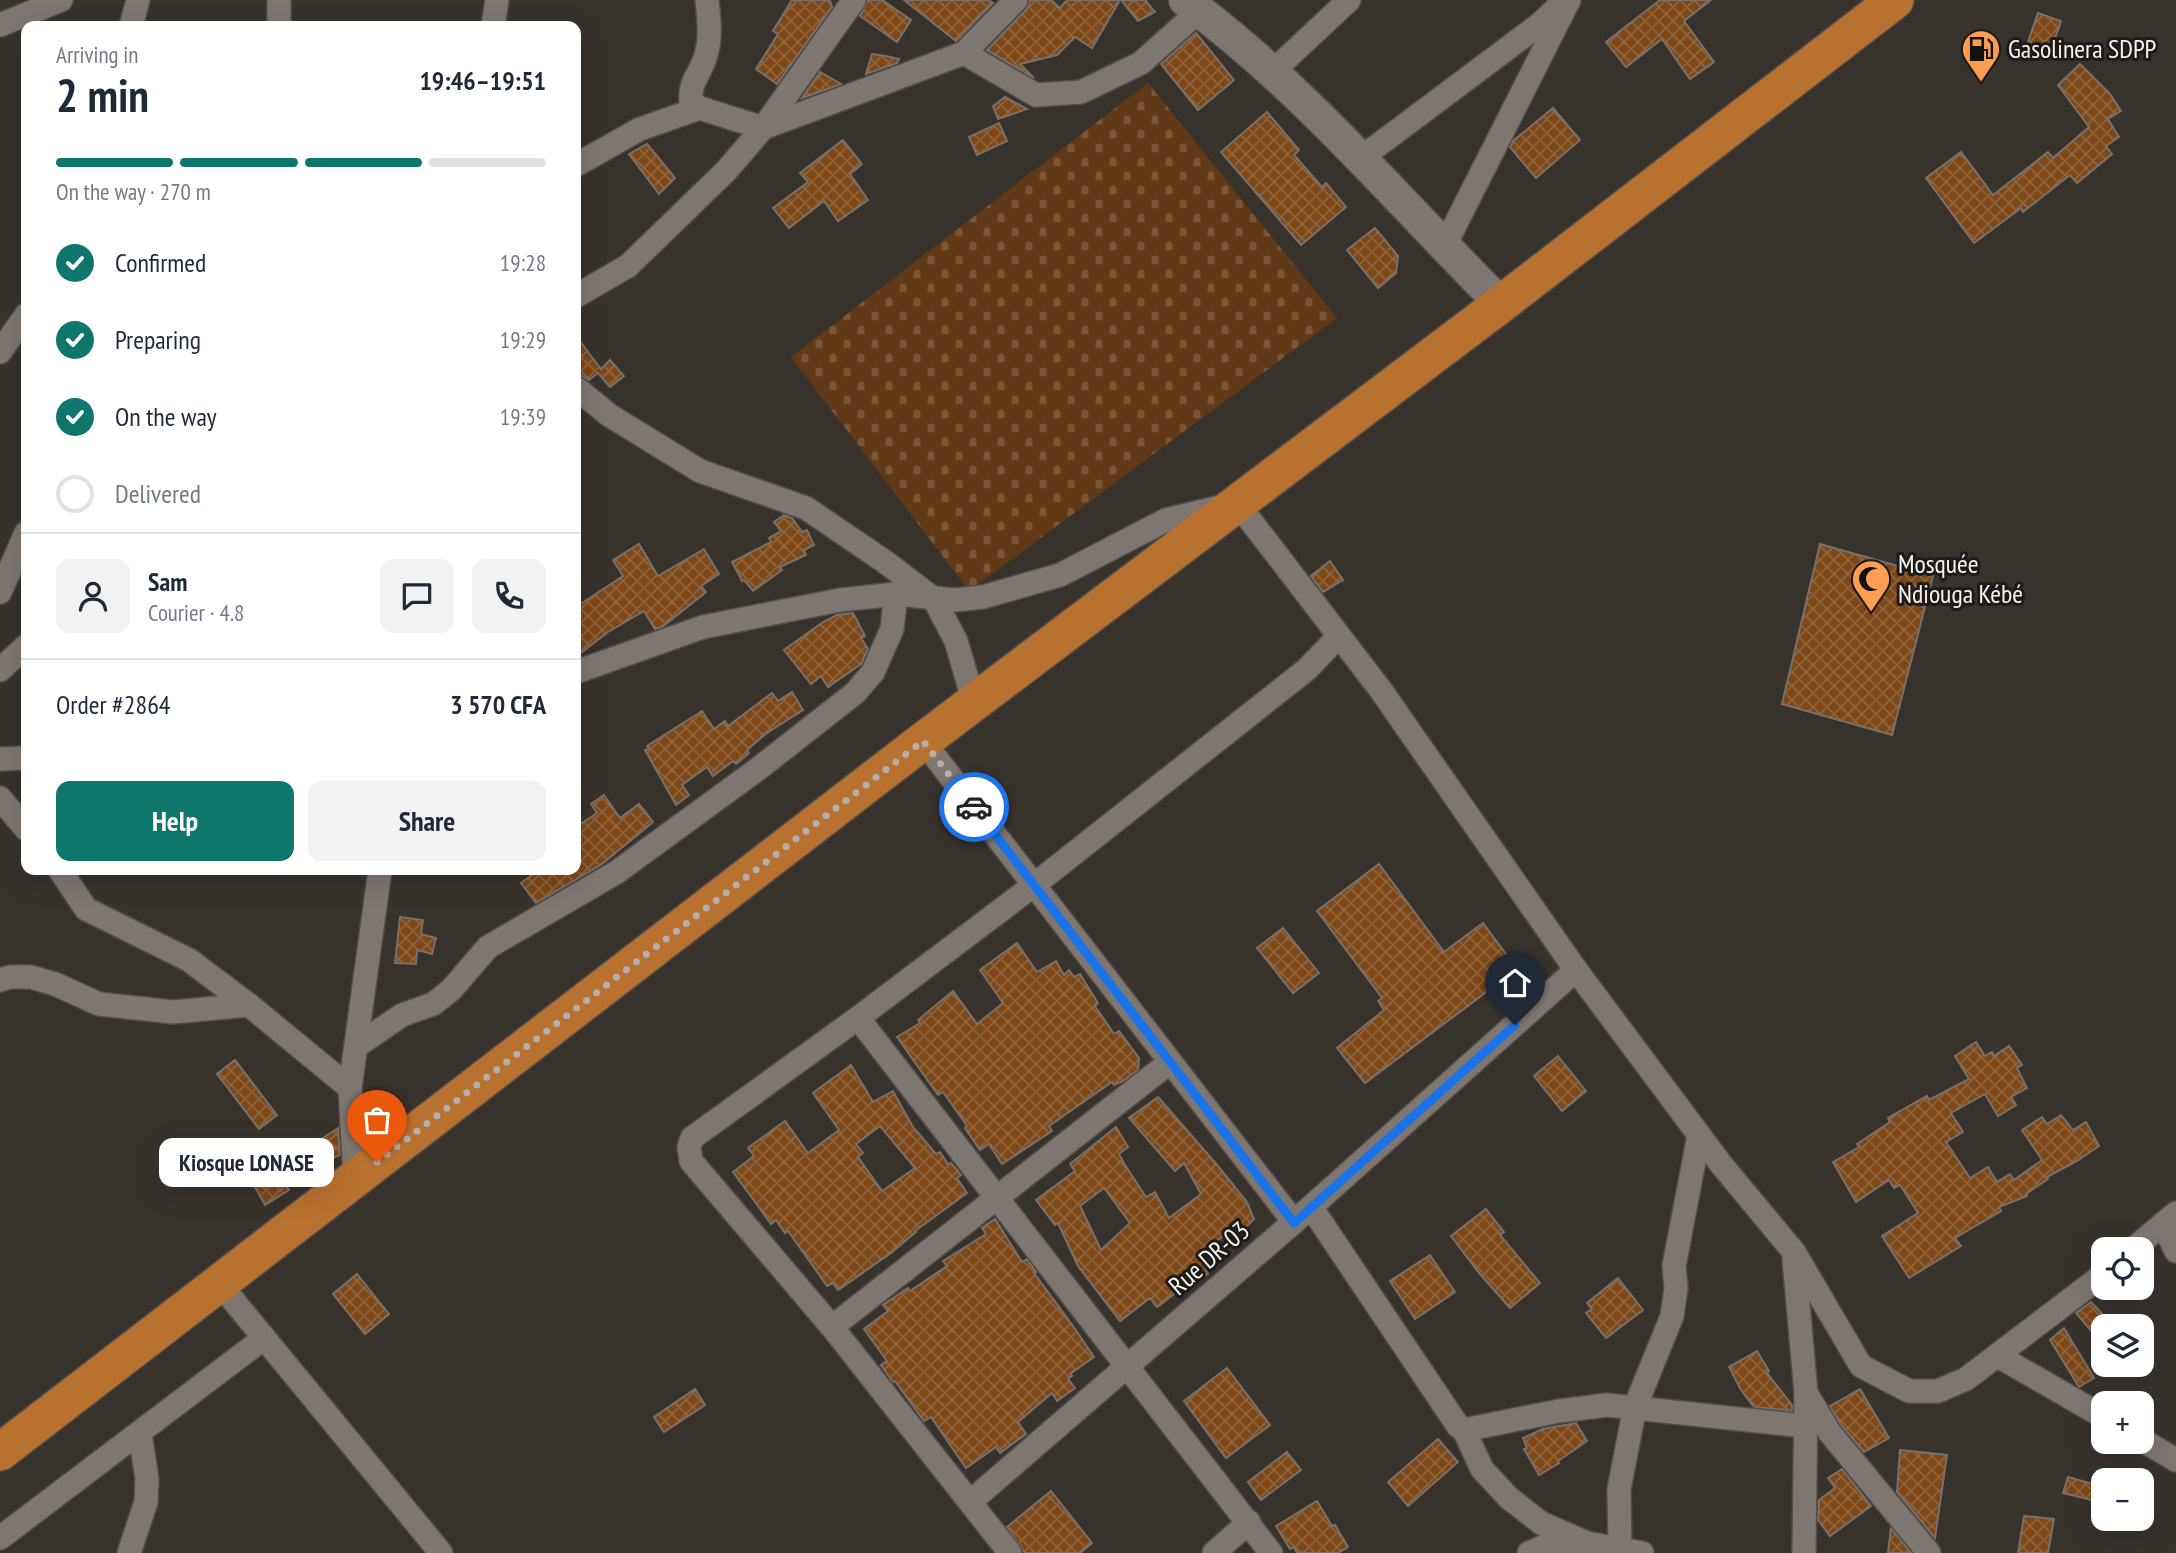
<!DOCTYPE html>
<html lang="en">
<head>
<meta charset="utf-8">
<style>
	body { margin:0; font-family:"PT Sans Narrow",sans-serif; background:#f2f2f3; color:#1f2937; height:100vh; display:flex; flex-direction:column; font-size:26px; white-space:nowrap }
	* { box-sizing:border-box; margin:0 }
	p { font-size:23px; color:#747a83 }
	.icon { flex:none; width:38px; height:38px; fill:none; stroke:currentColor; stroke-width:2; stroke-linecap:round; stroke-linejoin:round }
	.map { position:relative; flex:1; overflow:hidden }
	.details { position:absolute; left:21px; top:21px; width:560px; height:854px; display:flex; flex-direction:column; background:#fff; border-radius:14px; box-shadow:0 7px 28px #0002 }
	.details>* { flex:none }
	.fabs { position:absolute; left:2091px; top:1237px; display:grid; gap:14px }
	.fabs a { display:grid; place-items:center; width:63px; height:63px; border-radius:14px; background:#fff; box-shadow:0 7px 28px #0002; font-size:35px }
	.pin { position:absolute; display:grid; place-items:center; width:60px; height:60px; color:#fff; margin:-72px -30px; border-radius:50% 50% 50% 0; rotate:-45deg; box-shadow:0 0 7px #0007 }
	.pin .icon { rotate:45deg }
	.courier { position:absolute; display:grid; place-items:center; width:70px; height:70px; margin:-35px; border:5px solid #1a73e8; border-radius:50%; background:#fff; color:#222; box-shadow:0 2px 9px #0007 }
	.bubble { position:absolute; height:49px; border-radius:14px; background:#fff; box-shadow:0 7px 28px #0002; font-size:23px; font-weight:800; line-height:49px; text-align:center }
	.summary em { font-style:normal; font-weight:800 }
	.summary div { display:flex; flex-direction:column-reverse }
	.summary { display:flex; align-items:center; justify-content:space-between; height:119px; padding:0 35px }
	h1 { font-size:46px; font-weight:800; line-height:52px }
	.bar { display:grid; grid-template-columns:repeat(4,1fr); gap:10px 7px; align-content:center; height:84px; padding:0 35px }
	.bar i { height:9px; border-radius:5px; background:#e0e1e3 }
	.bar .selected { background:#0f766e }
	.bar p { grid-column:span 4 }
	.line { display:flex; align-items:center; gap:18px; padding:0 35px; border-top:2px solid #e0e1e3 }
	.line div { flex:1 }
	.round { display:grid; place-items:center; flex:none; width:74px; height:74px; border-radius:14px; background:#f2f2f3 }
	ol { padding:0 35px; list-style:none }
	li { display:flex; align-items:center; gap:21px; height:77px }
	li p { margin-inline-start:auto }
	li .icon { padding:7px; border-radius:50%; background:#0f766e; color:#fff; stroke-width:4 }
	li:last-child { color:#747a83 }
	li i { width:38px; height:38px; border:4px solid #e0e1e3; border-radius:50% }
	.cta { display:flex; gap:14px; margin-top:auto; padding:14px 35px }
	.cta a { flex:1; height:80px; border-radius:14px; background:#0f766e; color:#fff; font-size:28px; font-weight:800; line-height:80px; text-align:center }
	.cta a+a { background:#f2f2f3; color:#1f2937 }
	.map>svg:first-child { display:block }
	.cemetery { fill:url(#cemetery-stones) }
	.building { fill:url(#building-cross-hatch); stroke:#78716b; stroke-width:2; fill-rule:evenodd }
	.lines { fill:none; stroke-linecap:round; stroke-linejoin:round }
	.minor-casing { stroke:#534d4a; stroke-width:26 }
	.secondary-casing { stroke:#534d4a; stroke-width:35 }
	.trunk-casing { stroke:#534d4a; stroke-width:40 }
	.minor { stroke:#7e7670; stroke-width:23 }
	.secondary { stroke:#7e7670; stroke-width:32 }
	.trunk { stroke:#b8712f; stroke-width:37 }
	.done { stroke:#b4afac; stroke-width:7; stroke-dasharray:0 12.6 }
	.route { stroke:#1a73e8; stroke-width:9 }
	.labels { text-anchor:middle; stroke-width:6; stroke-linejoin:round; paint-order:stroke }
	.poi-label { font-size:26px; fill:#f7f3f0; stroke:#1d1a18; text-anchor:start }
	.street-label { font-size:26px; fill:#f7f3f0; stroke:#1d1a18 }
</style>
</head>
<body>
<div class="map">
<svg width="2176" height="1553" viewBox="0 0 2176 1553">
	<defs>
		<pattern id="cemetery-stones" width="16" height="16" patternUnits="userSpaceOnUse" patternTransform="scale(1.75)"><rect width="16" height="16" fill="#623916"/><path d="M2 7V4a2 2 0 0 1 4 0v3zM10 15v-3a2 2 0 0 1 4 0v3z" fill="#795638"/></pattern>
		<pattern id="building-cross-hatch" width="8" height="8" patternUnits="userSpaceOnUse" patternTransform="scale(1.75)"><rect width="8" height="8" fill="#7d4718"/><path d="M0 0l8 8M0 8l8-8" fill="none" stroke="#90623a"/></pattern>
	</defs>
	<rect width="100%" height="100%" fill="#38322d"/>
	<!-- cemetery -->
	<polygon class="cemetery" points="1148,83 1337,318 969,591 791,357"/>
	<!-- building -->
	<g class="building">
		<polygon points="792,0 830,0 832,7 777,84 756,69 778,34 773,31"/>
		<polygon points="868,0 882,0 911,20 897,42 860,16"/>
		<polygon points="904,0 988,0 993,3 956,41"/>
		<polygon points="1030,0 1051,0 1060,8 1067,0 1120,0 1092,48 1075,37 1057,55 1020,64 1034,78 987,50 1026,10"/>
		<polygon points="1121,0 1145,0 1155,12 1138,21"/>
		<polygon points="1660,0 1711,0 1684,21 1714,62 1690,79 1662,39 1626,67 1606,42"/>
		<polygon points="2038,13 2061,21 2051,50 2028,42"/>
		<polygon points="1196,33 1234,80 1198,110 1161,64"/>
		<polygon points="872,54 886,56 899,59 897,63 866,74"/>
		<polygon points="2080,64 2110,94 2121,111 2108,119 2119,137 2106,146 2112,154 2077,183 2070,175 2023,212 2021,208 1974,243 1926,178 1961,152 1993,195 2048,152 2053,158 2089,127 2058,85"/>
		<polygon points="820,72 841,84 802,98"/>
		<polygon points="1005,97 1027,109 998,119 993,106"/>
		<polygon points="1553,108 1580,140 1536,178 1510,147 1513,141"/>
		<polygon points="1267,112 1299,150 1294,155 1322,187 1326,183 1346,207 1301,245 1221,152"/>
		<polygon points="999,123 1007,141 977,155 969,137"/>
		<polygon points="843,140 862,164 850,174 868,200 838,221 824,201 789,228 773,208 808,182 800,173"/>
		<polygon points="647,144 675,178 659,194 629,154"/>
		<polygon points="1375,228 1398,256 1396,273 1378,288 1347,250"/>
		<polygon points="576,336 601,369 610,360 624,376 610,387 598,373 589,380 578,374"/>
		<polygon points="784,515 792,518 802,532 807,530 814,545 804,550 806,555 780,567 782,570 753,591 744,580 742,581 732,562 771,542 769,538 781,531 774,522"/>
		<polygon points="639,544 658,576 704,549 719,574 701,586 706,592 662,627 655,629 644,611 608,632 576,657 576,607 623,576 613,560"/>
		<polygon points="1820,544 1933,576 1892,735 1782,704"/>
		<polygon points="1330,561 1343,580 1323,592 1311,576"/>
		<polygon points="853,613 865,636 861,638 868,649 861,664 828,687 821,676 811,684 784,650 823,622 837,615"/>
		<polygon points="792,692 803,710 767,733 747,750 749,753 736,764 733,761 713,776 707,767 682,785 689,795 676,805 645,750 649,749 647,746 702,711 714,729 725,721 728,726 772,693 778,701"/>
		<polygon points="604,795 620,818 639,804 653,822 602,864 536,903 521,883 539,870 576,870 576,827 597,813 591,804"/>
		<polygon points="1379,864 1444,952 1483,923 1517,969 1365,1083 1337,1048 1384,1010 1378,1001 1382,998 1317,911"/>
		<polygon points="400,917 423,920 421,934 436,938 432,954 417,950 416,964 395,963"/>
		<polygon points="1283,928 1319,973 1293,993 1257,948"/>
		<polygon points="1017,943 1037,972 1056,961 1064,975 1069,970 1074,977 1080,974 1098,1003 1095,1006 1114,1034 1119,1031 1139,1058 1138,1070 1123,1081 1114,1085 1112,1082 1049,1126 1052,1131 1002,1164 989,1144 980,1150 965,1128 967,1126 943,1092 938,1095 897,1037 920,1023 918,1020 953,991 977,1024 1003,1003 980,970"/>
		<polygon points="1976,1042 1985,1056 1992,1052 1994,1056 2009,1046 2022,1065 2017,1068 2027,1088 2011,1097 2016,1105 1998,1116 1985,1094 1951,1113 1963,1132 1946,1142 1970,1178 1988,1167 1997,1182 2010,1174 2014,1180 2042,1160 2022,1130 2042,1117 2047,1124 2061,1115 2073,1130 2086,1122 2099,1146 2077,1161 2047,1177 2048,1179 2026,1194 2027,1196 1999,1207 2001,1211 1955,1238 1961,1246 1909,1278 1882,1236 1918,1213 1900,1185 1894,1188 1889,1180 1856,1202 1833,1162 1859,1147 1857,1144 1890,1122 1888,1118 1927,1096 1929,1100 1969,1079 1955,1056"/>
		<polygon points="1558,1056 1586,1091 1562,1111 1534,1076"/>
		<polygon points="235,1060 277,1115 259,1129 217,1074"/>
		<path d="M851,1065l22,37 20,-11 20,36 23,27 4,-2 8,12 3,-1 10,12 -4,3 10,15 -52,38 1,1 -25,21 -53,37 -5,-7 -6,3 -39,-55 -3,2 -9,-13 -5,4 -38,-52 21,-16 -6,-8 37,-27 23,32 31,-23 -26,-37zM880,1126l35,42 -33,23 -24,-34 5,-4 -7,-9z"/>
		<path d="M1158,1097l60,69 29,36 7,17 -20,20 -3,-8 -32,22 9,21 -22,11 -29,22 -7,-9 -30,23 -42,-55 -20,-43 -3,2 -19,-25 39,-29 -5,-7 46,-37 12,20 -9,7 6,11 21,32 9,-5 14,26 32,-24 -17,-31 -9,8 -46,-53zM1104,1188l26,35 -29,27 -21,-44z"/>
		<polygon points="338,1128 340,1155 323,1162 320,1157 291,1173 285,1163"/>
		<polygon points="277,1172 289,1190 265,1205 254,1185"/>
		<polygon points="1486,1209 1504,1232 1500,1235 1540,1283 1510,1308 1479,1273 1451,1236"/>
		<polygon points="995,1219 1022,1262 1027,1259 1036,1272 1034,1273 1073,1326 1094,1357 1070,1374 1072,1376 1068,1379 1075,1388 1057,1401 1052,1393 1018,1422 1026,1434 1000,1453 996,1447 966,1468 931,1417 924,1421 895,1381 893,1382 890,1378 881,1365 887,1361 864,1329 888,1311 883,1305 908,1288 910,1291 947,1266 943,1261 986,1234 982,1228"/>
		<polygon points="1430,1255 1455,1292 1415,1319 1390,1281"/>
		<polygon points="357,1274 389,1314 365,1334 333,1294"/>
		<polygon points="1618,1278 1643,1310 1606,1338 1586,1313 1592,1309 1587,1303"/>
		<polygon points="2091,1302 2104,1316 2104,1346 2076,1313"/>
		<polygon points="2064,1328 2094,1378 2079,1387 2050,1340"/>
		<polygon points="1757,1351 1769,1371 1767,1373 1792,1405 1792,1411 1754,1407 1741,1390 1729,1367"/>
		<polygon points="1227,1368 1270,1425 1226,1458 1184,1401"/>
		<polygon points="695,1389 705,1405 664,1432 654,1417"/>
		<polygon points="1860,1389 1889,1438 1864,1452 1841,1425 1830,1406"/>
		<polygon points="1576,1423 1587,1441 1558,1461 1559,1463 1539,1475 1524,1449 1527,1448 1523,1438 1543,1429"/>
		<polygon points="1438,1439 1458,1462 1408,1506 1388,1482"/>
		<polygon points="1900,1450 1947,1455 1935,1538 1897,1492"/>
		<polygon points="1287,1452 1301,1470 1261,1500 1248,1482"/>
		<polygon points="1842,1469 1871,1506 1830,1536 1818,1520 1819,1500 1835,1488 1828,1478"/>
		<polygon points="2068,1477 2104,1487 2104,1503 2063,1493"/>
		<polygon points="1051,1491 1092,1543 1080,1553 1025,1553 1007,1527"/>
		<polygon points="1317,1501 1332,1526 1335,1525 1348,1547 1338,1553 1297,1553 1294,1547 1290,1549 1276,1526"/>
		<polygon points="2024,1516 2054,1519 2048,1553 2018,1553"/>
		<polygon points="1891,1528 1911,1553 1888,1553"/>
	</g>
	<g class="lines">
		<!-- minor casing -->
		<g class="minor-casing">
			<g id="minor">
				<path d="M707,0c2,20 5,41 -3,61 -6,15 -15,23 -13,41l9,6 63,20 201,-75 52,-53"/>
				<polyline points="0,25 61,0"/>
				<polyline points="131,26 138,0"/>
				<polyline points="279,26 279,0"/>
				<polyline points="493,26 497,0"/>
				<polyline points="964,53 1036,95 1081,92 1141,63 1199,11"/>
				<polyline points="1272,72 1349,0"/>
				<polyline points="1361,158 1540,24 1556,9"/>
				<polyline points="576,165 640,129 700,108"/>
				<polyline points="1444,247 1569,0"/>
				<polyline points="576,296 628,266 726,171 763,128 854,0"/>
				<polyline points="0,352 26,315"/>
				<polyline points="576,388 609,415 700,471 806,508 884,561 934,599 956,641 974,702"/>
				<polyline points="0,592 26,533"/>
				<polyline points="0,670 26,646"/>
				<polyline points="576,672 703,627 840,600 896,594 955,600 983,597 1060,575 1166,520 1237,503 1380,689 1576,970 1720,1163 1794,1252 1861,1366 1909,1391 1938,1391 1966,1379 2104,1274"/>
				<polyline points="923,741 1294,1222"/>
				<polyline points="0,759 26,758"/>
				<polyline points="0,798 26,829"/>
				<polyline points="60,870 86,909 189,960 249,1005 350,1088"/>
				<polyline points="0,980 10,977 31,977 55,984 99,1004 173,1012 249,1005"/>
				<polyline points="858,1018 1271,1553"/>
				<polyline points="358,1045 402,1015 433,1004 451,990 488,947 617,872 758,769 855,693 873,672 892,629 896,594"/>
				<polyline points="355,1179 350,1088 380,870"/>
				<polyline points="1311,1207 1458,1426 1464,1430 1482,1469 1509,1498 1541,1523 1587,1543"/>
				<polyline points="2163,1224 2176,1251"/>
				<polyline points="2132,1250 2176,1213"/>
				<polyline points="1794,1259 1806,1393 1804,1553"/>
				<polyline points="219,1283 441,1553"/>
				<polyline points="832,1327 1170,1062"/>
				<polyline points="1998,1356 2104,1417"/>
				<polyline points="1806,1393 1830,1433 1929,1553"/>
				<polyline points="1464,1430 1559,1411 1607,1405 1805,1426"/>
				<polyline points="2142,1440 2176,1460"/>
				<polyline points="970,1502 1294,1222 1576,970"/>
				<polyline points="0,1538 264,1338"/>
				<polyline points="129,1553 146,1502 147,1479 140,1433"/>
				<polyline points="1010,1553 832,1327 691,1161 689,1147 692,1138 858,1018 1034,885 1306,670 1339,636"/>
				<polyline points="1214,1553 1249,1522"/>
				<polyline points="1529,1553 1556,1541 1587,1543 1642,1553"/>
				<polyline points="1620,1553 1619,1489 1635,1407 1672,1316 1676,1288 1674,1266 1699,1135"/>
			</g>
		</g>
		<!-- secondary casing -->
		<g class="secondary-casing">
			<path id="secondary" d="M1185,0c118,87 213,201 316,304"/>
		</g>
		<!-- trunk casing -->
		<g class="trunk-casing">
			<polyline id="trunk" points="0,1452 923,741 1501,304 1895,0"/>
		</g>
		<!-- minor -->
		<use href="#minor" class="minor"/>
		<!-- secondary -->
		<use href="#secondary" class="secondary"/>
		<!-- trunk -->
		<use href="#trunk" class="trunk"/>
	</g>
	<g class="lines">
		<!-- done -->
		<polyline class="done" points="377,1162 923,741 974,807"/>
		<!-- route -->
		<polyline class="route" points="974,807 1294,1223 1515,1025"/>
	</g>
	<!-- icons -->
	<defs>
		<g id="fuel-pin" transform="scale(2.0125)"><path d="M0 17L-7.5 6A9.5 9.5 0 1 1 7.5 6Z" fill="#fb9e52" stroke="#1d1a18"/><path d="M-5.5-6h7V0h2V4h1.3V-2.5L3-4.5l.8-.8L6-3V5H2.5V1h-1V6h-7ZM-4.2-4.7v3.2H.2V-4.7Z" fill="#111"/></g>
		<g id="mosque-pin" transform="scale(2.0125)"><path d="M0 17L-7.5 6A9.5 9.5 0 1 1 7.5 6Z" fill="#fb9e52" stroke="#1d1a18"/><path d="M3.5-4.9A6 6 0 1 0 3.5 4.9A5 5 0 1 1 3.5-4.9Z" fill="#111"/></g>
	</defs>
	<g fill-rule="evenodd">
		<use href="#fuel-pin" x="1981" y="49"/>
		<use href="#mosque-pin" x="1871" y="579"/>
	</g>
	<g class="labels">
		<!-- poi labels -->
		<g class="poi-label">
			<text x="2008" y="58">Gasolinera SDPP</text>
			<text x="1898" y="573">Mosquée<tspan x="1898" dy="30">Ndiouga Kébé</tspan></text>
		</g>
		<!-- street labels -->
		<g class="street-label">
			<text transform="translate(1209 1258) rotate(-41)" y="9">Rue DR-03</text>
		</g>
	</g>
</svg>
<div class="fabs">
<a><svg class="icon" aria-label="locate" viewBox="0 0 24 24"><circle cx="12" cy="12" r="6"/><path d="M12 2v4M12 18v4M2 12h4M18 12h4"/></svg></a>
<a><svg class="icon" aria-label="layers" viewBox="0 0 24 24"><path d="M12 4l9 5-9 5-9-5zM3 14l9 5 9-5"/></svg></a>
<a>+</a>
<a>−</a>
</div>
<div class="pin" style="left:377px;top:1162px;background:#ea580c"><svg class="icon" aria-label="bag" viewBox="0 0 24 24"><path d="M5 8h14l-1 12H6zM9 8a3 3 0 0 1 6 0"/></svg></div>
<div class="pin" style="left:1515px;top:1025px;background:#1f2937"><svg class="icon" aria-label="home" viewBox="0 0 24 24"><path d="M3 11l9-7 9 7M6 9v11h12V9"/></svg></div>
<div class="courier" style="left:974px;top:807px"><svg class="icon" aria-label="car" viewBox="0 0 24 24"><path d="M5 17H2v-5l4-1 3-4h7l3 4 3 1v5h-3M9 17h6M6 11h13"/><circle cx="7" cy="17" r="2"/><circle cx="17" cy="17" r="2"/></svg></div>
<div class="bubble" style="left:159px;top:1138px;width:175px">Kiosque LONASE</div>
<section class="details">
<div class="summary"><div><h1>2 min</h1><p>Arriving in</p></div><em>19:46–19:51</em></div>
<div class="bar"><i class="selected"></i><i class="selected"></i><i class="selected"></i><i></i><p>On the way · 270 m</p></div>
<ol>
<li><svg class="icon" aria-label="check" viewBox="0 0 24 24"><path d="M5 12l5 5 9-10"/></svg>Confirmed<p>19:28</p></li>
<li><svg class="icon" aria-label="check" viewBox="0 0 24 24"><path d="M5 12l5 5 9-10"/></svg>Preparing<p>19:29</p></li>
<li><svg class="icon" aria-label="check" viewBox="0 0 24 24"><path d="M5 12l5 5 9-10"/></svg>On the way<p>19:39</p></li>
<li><i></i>Delivered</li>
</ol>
<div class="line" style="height:126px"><a class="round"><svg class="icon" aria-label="person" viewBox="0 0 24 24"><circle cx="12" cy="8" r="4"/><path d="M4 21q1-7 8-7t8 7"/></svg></a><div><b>Sam</b><p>Courier · 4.8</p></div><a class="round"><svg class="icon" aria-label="chat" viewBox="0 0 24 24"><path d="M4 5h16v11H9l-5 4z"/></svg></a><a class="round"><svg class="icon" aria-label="phone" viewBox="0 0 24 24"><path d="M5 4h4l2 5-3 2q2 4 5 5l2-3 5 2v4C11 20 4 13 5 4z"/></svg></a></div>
<div class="line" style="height:91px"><div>Order #2864</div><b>3 570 CFA</b></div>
<div class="cta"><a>Help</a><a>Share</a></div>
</section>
</div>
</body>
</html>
